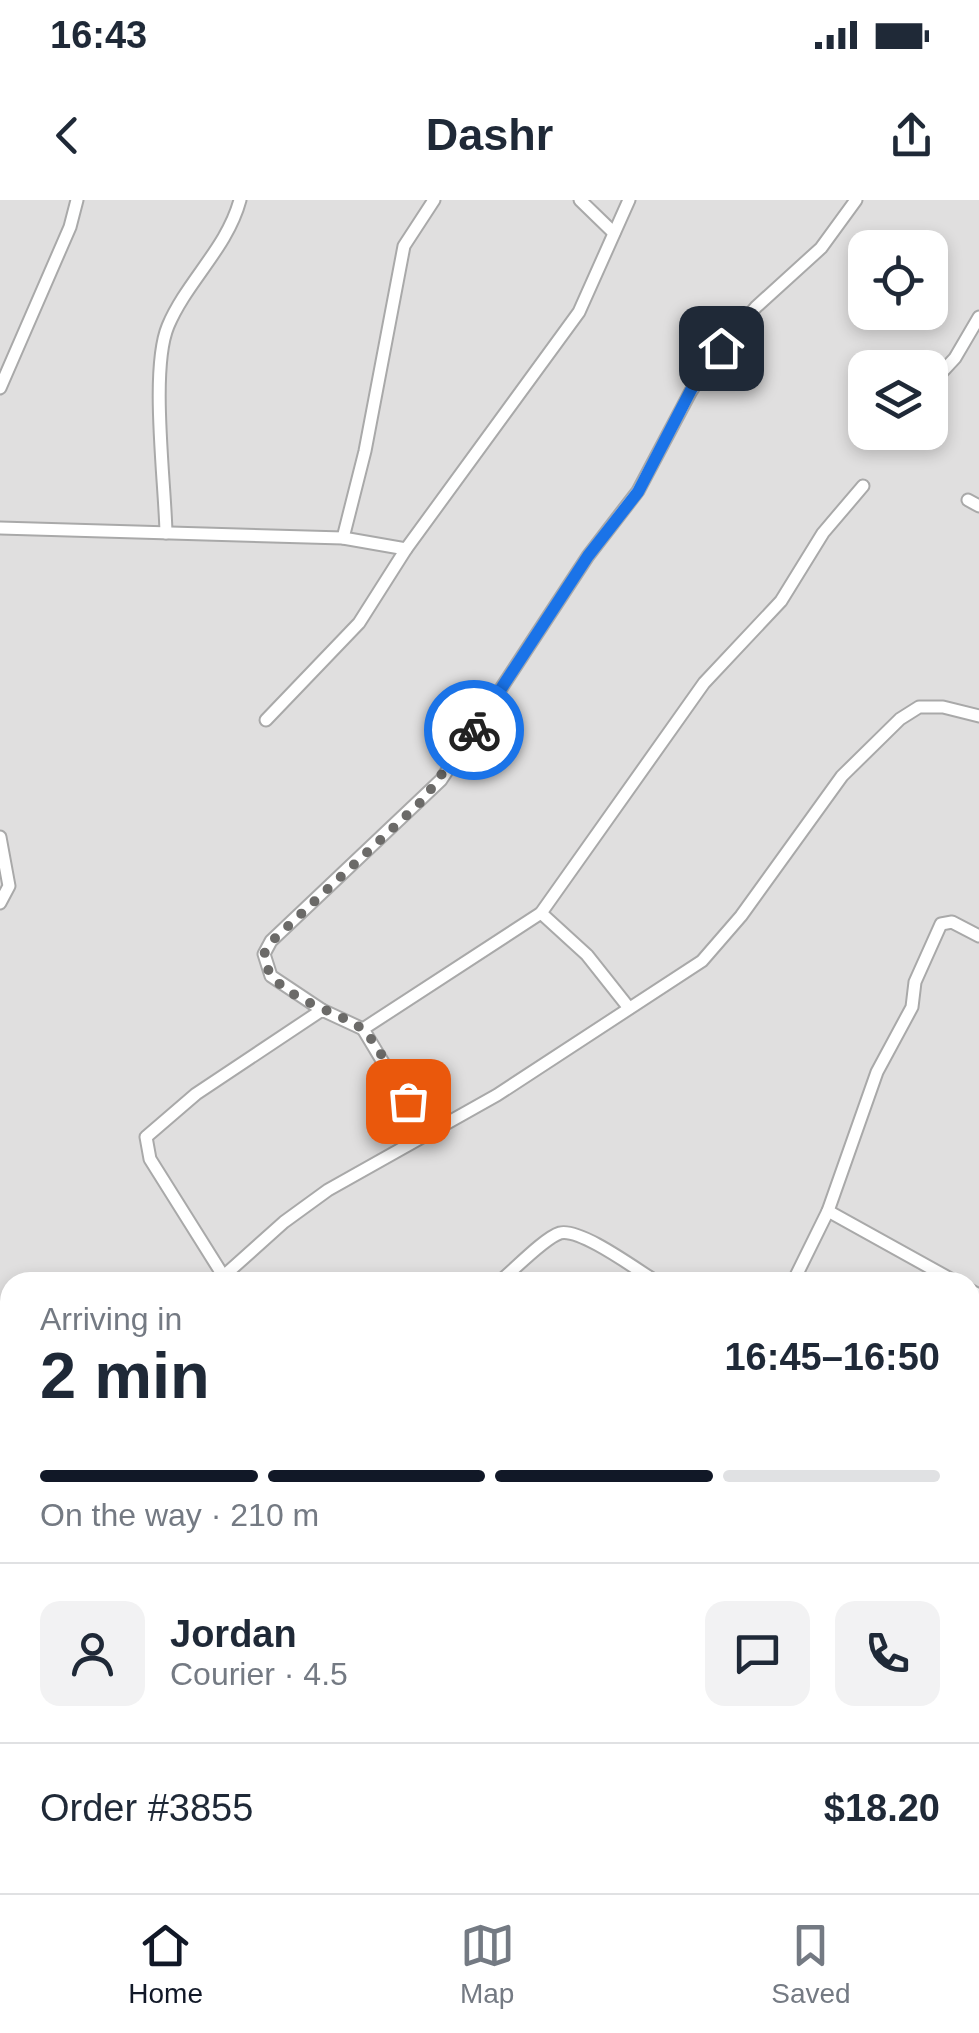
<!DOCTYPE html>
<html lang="en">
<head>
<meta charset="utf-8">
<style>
	body { margin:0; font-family:Helvetica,sans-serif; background:#f2f2f3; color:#1f2937; height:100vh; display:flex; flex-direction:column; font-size:38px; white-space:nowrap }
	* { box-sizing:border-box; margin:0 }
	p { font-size:32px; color:#747a83 }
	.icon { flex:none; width:55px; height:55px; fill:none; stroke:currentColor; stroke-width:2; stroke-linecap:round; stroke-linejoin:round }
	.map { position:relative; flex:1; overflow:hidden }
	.drawer { position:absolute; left:0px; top:1072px; width:980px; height:622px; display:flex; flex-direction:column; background:#fff; border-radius:30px 30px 0 0; box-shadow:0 5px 15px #0003 }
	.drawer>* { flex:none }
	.tools { position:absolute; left:848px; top:30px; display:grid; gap:20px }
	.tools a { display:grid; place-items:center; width:100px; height:100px; border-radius:20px; background:#fff; box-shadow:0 5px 15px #0003; font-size:50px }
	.pin { position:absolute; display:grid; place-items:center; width:85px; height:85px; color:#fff; margin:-42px; border-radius:20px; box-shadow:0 5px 15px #0006 }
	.courier { position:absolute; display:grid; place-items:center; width:100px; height:100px; margin:-50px; border:8px solid #1a73e8; border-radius:50%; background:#fff; color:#222; box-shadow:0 2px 12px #0007 }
	.summary em { font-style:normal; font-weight:600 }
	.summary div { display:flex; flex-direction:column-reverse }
	.summary { display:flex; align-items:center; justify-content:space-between; height:170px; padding:0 40px }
	h1 { font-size:65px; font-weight:600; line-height:75px }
	.bar { display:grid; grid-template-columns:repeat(4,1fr); gap:15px 10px; align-content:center; height:120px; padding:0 40px }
	.bar i { height:12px; border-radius:8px; background:#e0e1e3 }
	.bar .active { background:#111827 }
	.bar p { grid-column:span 4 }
	.line { display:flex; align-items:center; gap:25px; padding:0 40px; border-top:2px solid #e0e1e3 }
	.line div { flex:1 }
	.round { display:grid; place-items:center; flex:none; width:105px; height:105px; border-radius:20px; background:#f2f2f3 }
	.status { display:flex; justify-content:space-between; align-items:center; height:70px; padding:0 50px; background:#fff; direction:ltr }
	.status svg { height:28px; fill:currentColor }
	header { display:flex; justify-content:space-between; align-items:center; height:130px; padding:0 40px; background:#fff; font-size:45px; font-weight:600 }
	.tabs { display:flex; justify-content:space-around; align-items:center; height:140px; border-top:2px solid #e0e1e3; background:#fff; font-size:28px; color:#747a83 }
	.tabs a { display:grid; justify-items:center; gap:5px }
	.tabs .active { color:#111827 }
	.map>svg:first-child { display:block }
	.residential { fill:#e0dfdf; fill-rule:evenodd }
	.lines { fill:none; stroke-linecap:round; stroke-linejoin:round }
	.minor-casing { stroke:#a9a9a9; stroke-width:15 }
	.minor { stroke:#fff; stroke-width:11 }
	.done { stroke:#6b6a68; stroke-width:10; stroke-dasharray:0 18 }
	.route { stroke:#1a73e8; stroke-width:12 }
</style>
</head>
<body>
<div class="status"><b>16:43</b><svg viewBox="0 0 49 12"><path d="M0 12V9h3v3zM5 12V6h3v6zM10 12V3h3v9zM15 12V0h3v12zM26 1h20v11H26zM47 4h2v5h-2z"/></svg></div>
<header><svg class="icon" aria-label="back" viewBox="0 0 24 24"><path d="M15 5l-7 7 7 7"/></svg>Dashr<svg class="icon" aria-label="share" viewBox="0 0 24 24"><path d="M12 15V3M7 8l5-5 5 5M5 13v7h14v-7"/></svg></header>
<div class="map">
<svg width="979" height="1693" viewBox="0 0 979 1693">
	<rect width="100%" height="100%" fill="#f2efe9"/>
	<!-- residential -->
	<path class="residential" d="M0,0h979v1693h-979zM865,48h65v64h-65zM865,168h65v64h-65zM10,1082h960v603h-960z"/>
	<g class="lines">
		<!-- minor casing -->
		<g class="minor-casing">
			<g id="minor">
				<polyline points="580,0 614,33"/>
				<polyline points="930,185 955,158 979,117"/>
				<polyline points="0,188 70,27 77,0"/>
				<polyline points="968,300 979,306"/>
				<polyline points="0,328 343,338 406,349 579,112 629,0"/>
				<path d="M166,333c-1,-51 -16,-164 2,-207 19,-45 59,-78 72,-126"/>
				<polyline points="343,338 365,251 404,46 434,0"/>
				<polyline points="266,520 359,423 406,349"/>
				<polyline points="0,637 9,686 0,703"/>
				<polyline points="541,713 587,755 629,808"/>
				<polyline points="322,810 271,776 264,754 271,741 441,580 588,356 638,291 691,191 721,148 756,107 821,48 856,0"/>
				<polyline points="425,932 363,829 541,713 704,483 781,401 823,333 863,286"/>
				<polyline points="828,1011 956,1082"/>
				<polyline points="224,1077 150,959 146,937 196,894 322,810 363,829"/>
				<polyline points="217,1082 284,1022 328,990 497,895 702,761 741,716 842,576 900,519 919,507 943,507 979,516"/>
				<path d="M499,1082c14,-11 45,-44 61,-49 21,-5 77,37 97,49"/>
				<polyline points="793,1082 828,1011 877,872 912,807 915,782 941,724 952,722 979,736"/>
				<polyline points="970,1090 979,1095"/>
				<polyline points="970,1272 979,1278"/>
				<polyline points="0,1280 10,1269"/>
				<polyline points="970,1437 979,1415"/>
				<polyline points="0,1448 10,1443"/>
				<polyline points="970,1593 979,1588"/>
				<polyline points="0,1607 10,1617"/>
				<polyline points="93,1685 106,1693"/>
				<polyline points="435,1685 448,1693"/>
				<polyline points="751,1685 764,1693"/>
				<polyline points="526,1693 529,1685"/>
				<polyline points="871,1693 877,1685"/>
			</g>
		</g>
		<!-- minor -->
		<use href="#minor" class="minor"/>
	</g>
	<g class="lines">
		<!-- done -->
		<path class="done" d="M408,901c-11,-17 -33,-63 -47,-73 -28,-20 -95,-32 -97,-74l8,-13 151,-141 51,-70"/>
		<!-- route -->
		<polyline class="route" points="474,530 588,356 638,292 691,190 721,148"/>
	</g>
</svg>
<div class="tools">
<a><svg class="icon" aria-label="locate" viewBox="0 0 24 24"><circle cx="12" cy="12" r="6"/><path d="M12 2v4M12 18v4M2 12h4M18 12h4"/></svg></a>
<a><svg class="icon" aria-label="layers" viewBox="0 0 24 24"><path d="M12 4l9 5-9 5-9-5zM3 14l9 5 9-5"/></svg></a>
</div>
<div class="pin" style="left:408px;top:901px;background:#ea580c"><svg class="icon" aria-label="bag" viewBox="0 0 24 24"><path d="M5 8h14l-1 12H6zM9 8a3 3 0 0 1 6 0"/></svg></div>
<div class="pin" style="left:721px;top:148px;background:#1f2937"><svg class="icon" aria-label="home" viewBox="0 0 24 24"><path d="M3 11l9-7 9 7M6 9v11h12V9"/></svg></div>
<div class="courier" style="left:474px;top:530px"><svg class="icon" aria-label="bike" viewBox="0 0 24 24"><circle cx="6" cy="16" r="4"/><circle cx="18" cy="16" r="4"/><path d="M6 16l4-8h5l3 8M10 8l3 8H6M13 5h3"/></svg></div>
<section class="drawer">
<div class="summary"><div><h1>2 min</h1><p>Arriving in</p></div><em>16:45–16:50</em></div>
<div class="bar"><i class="active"></i><i class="active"></i><i class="active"></i><i></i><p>On the way · 210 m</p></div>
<div class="line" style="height:180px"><a class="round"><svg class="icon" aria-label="person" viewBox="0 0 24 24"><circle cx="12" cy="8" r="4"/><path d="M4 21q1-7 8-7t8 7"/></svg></a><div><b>Jordan</b><p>Courier · 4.5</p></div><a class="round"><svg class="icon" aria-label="chat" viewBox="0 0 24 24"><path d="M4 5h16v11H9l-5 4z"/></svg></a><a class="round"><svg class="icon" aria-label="phone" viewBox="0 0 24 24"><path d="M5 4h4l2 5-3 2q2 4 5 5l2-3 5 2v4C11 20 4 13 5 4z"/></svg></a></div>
<div class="line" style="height:130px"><div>Order #3855</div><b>$18.20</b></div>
</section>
</div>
<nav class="tabs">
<a class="active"><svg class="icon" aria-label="home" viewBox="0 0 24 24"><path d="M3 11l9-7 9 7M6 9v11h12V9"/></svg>Home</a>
<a><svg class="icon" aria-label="map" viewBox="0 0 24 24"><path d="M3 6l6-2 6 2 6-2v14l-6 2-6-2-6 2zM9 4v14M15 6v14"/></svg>Map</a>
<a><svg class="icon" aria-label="saved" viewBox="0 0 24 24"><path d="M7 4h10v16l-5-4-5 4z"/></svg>Saved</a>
</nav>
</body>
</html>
